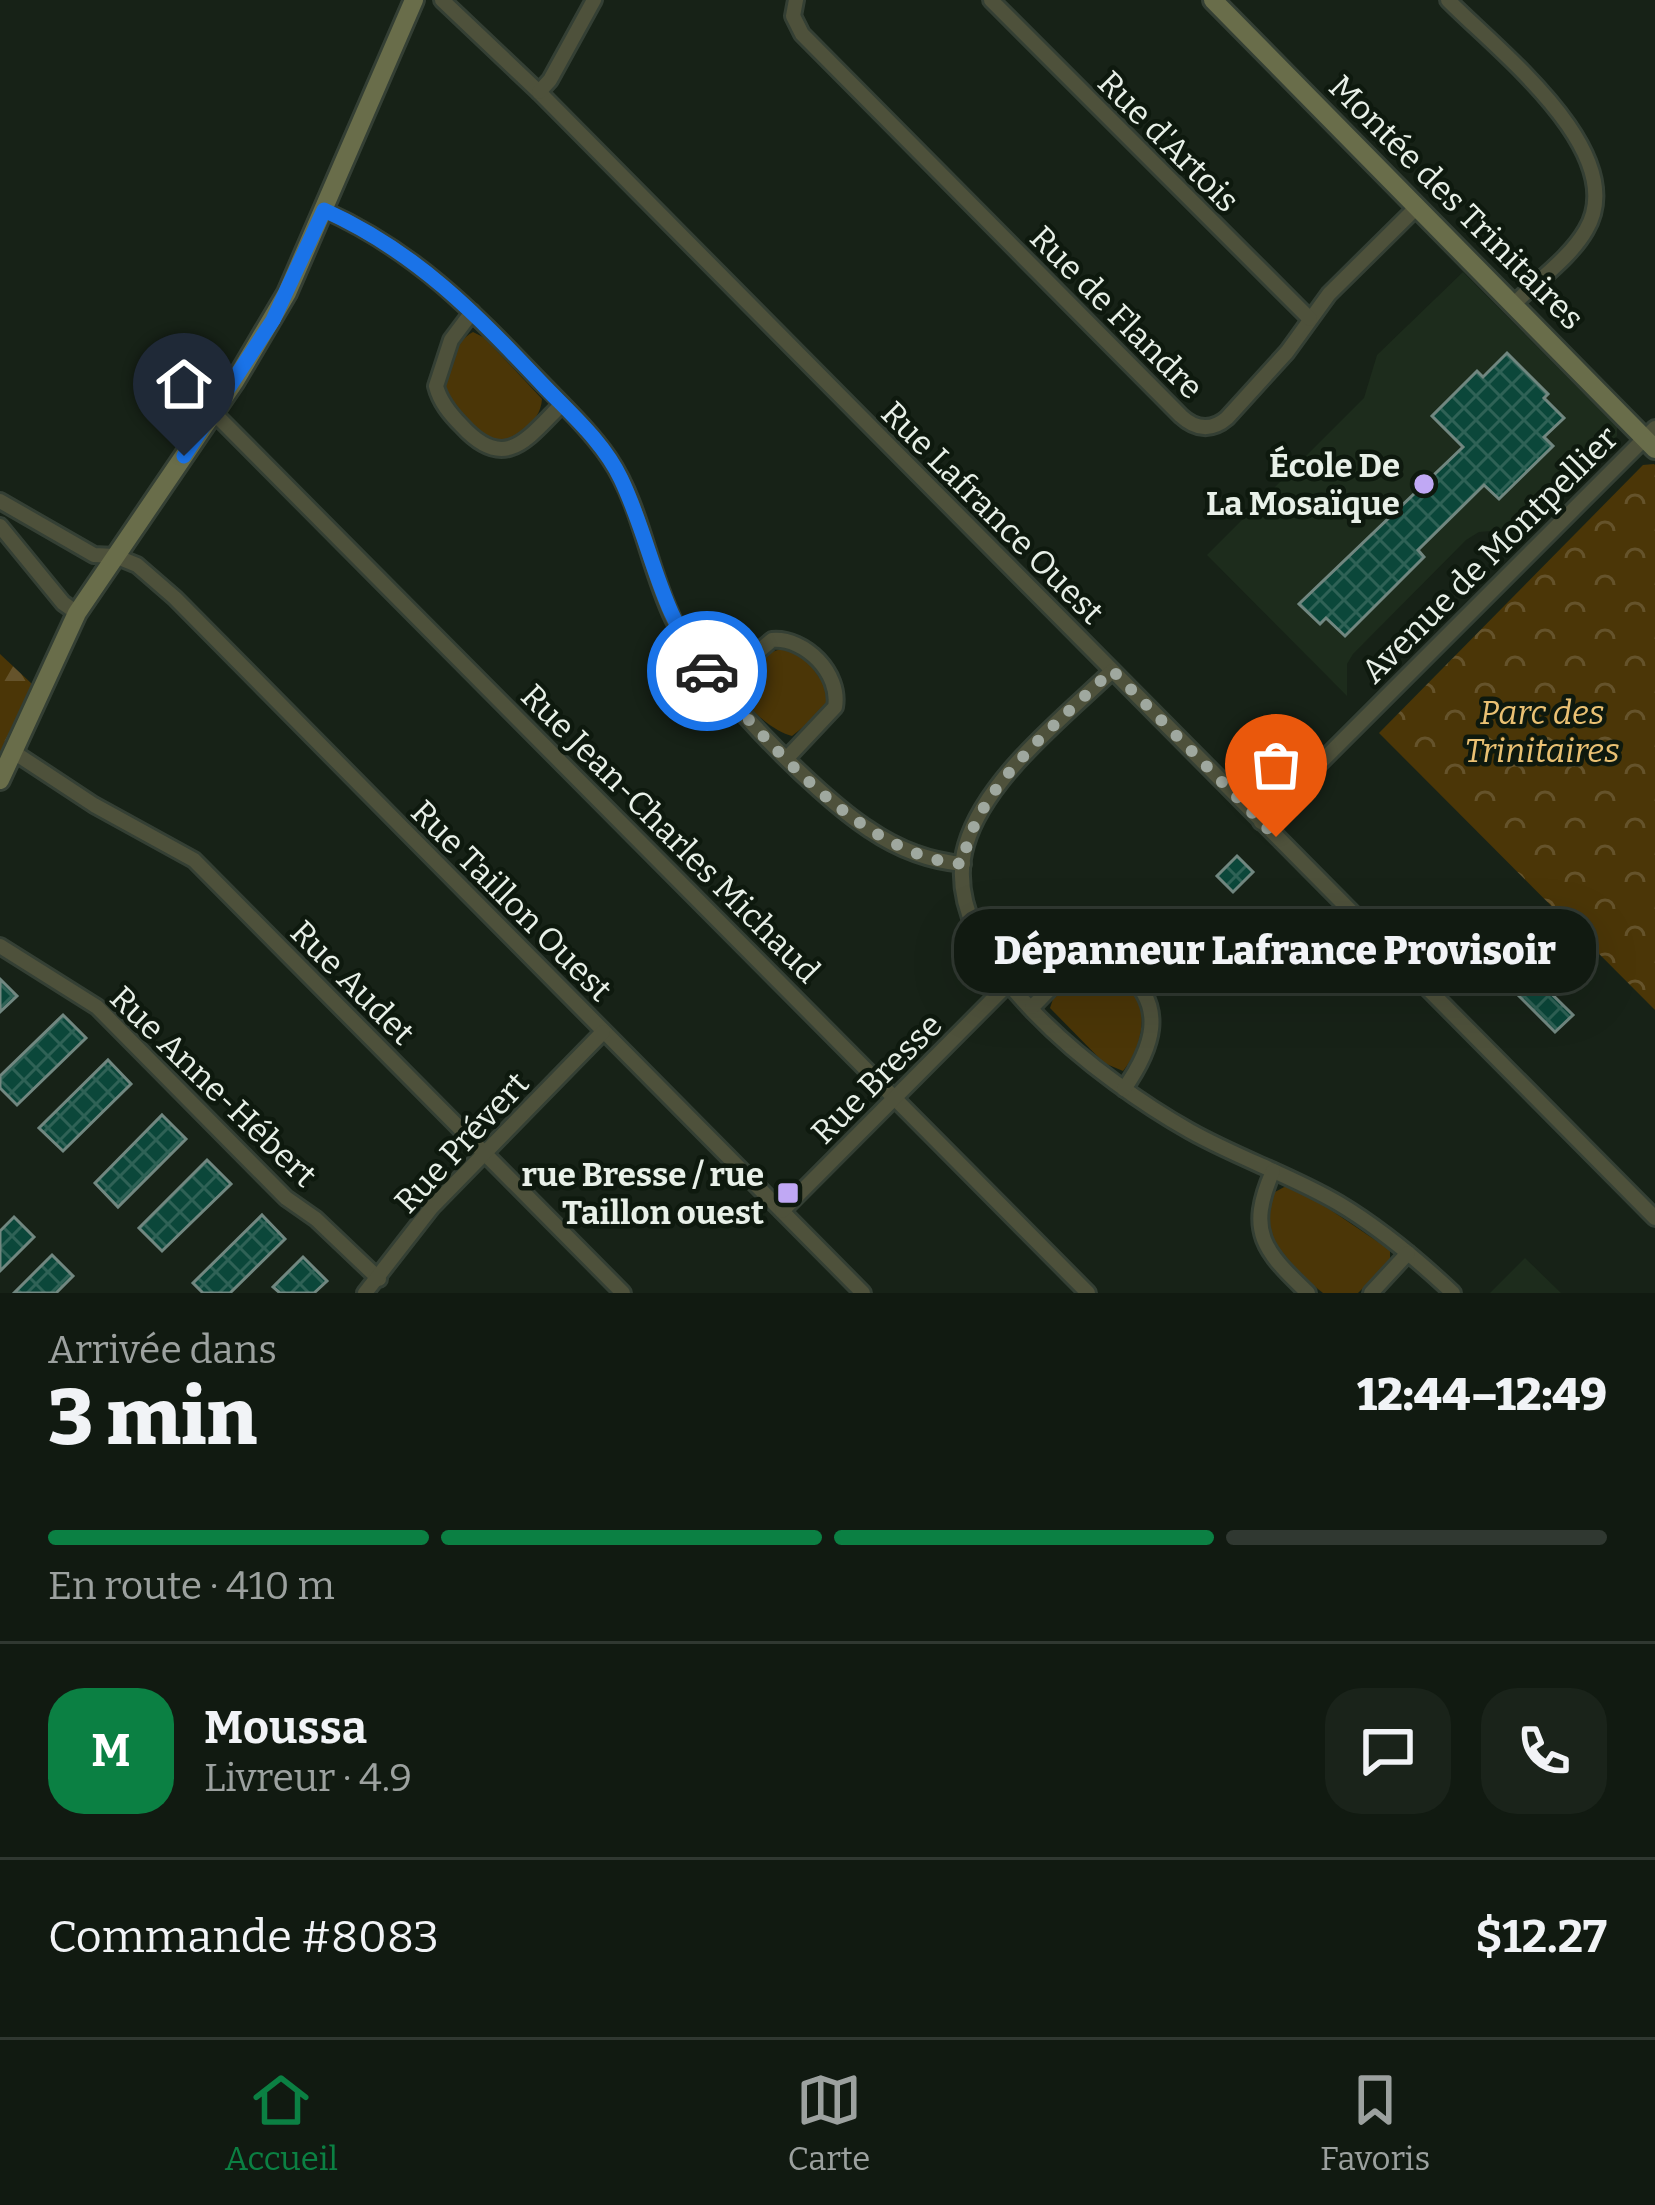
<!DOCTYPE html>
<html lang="fr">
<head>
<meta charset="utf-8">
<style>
	body { margin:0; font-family:Bitter,serif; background:#1a231a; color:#f1f3f6; height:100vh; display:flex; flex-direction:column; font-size:45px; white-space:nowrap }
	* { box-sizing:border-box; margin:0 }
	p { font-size:39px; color:#9ca19f }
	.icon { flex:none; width:66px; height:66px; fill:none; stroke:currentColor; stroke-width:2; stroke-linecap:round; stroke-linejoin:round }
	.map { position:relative; height:1293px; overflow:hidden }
	.side { display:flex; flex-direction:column; background:#111a11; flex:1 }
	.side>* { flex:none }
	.pin { position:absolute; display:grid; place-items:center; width:102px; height:102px; color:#fff; margin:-123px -51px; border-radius:50% 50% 50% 0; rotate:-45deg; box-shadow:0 0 12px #0007 }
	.pin .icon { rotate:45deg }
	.courier { position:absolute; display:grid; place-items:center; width:120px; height:120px; margin:-60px; border:9px solid #1a73e8; border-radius:50%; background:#fff; color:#222; box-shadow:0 3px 15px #0007 }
	.bubble { position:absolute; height:84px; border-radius:36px; background:#111a11; box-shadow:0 12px 48px #0002,0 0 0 3px #303831; font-size:39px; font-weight:800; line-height:84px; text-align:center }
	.head em { font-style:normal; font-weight:800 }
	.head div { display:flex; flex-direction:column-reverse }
	.head { display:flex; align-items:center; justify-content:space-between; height:204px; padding:0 48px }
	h1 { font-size:78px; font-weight:800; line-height:90px }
	.bar { display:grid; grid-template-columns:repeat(4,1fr); gap:18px 12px; align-content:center; height:144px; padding:0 48px }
	.bar i { height:15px; border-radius:9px; background:#303831 }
	.bar .current { background:#0b8043 }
	.bar p { grid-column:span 4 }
	.line { display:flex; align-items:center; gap:30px; padding:0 48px; border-top:3px solid #303831 }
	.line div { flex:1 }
	.round { display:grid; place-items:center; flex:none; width:126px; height:126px; border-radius:36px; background:#1a231a }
	.dock { display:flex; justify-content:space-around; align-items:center; height:168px; border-top:3px solid #303831; background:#111a11; font-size:33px; color:#9ca19f }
	.dock a { display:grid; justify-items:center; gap:6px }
	.dock .current { color:#0b8043 }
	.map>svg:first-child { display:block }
	.built { fill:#1d2c1c }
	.grass { fill:#4b3607 }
	.forest { fill:url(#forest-firs) }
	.park { fill:url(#park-crowns) }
	.building { fill:url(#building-cross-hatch); stroke:#718780; stroke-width:3 }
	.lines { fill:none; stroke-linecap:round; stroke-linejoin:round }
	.street-casing { stroke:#343f34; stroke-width:20 }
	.secondary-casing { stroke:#343f34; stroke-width:24 }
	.street { stroke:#4e513b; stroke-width:14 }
	.secondary { stroke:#696d4a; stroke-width:18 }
	.done { stroke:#9fa89f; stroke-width:12; stroke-dasharray:0 21.6 }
	.route { stroke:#1a73e8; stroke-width:15 }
	.poi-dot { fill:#c0a8f4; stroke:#0e190e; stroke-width:4.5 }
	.labels { text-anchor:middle; stroke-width:9; stroke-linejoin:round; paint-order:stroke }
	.street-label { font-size:33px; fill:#e8f0e8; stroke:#0e190e }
	.poi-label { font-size:33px; font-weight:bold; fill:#e8f0e8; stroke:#0e190e; text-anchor:end }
	.park-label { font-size:33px; font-style:italic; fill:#eac173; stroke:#0e190e }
</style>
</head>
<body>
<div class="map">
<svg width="1655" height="1293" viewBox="0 0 1655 1293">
	<defs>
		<pattern id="forest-firs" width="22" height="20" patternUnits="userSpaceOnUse" patternTransform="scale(3)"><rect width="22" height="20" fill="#4b3607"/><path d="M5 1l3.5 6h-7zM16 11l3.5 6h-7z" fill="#65532b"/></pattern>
		<pattern id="park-crowns" width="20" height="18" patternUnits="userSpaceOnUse" patternTransform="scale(3)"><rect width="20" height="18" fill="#4b3607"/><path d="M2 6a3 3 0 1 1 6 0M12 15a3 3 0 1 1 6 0" fill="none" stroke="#65532b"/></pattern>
		<pattern id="building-cross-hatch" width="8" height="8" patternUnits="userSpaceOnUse" patternTransform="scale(3)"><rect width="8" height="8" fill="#0b473a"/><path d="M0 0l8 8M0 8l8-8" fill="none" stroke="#2f6256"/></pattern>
	</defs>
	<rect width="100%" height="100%" fill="#172217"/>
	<!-- built -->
	<g class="built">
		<polygon points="1463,272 1617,427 1617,436 1525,528 1479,532 1466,540 1353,654 1347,664 1347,696 1207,555 1364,398 1377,355"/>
		<polygon points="1525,1258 1561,1293 1490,1293"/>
	</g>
	<!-- grass -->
	<g class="grass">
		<path d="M473,332l12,6 57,61c-1,14 -8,22 -19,32 -31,27 -65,-12 -78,-42 0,-21 9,-47 28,-57z"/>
		<path d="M786,648l20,11 22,30 -1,19 -35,28c-17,-4 -46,-27 -52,-44 -7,-22 29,-42 46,-44z"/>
		<path d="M1093,967c57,4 60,68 30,104l-19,-8 -54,-55 3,-9z"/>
		<path d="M1286,1186l30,14 74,50v11l-32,32h-35c-34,-27 -68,-56 -48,-101z"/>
	</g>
	<!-- forest -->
	<polygon class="forest" points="0,654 32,684 0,757"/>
	<!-- park -->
	<polygon class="park" points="1654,464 1655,465 1655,1010 1379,733 1643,465"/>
	<!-- building -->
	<g class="building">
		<polygon points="1507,353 1548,394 1544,398 1564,418 1544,437 1553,446 1499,499 1484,485 1418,550 1424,557 1345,636 1326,618 1320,624 1299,604 1463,447 1432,416 1477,371 1483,377"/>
		<polygon points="1237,856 1253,872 1233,892 1217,876"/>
		<polygon points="1521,964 1573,1015 1555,1032 1504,981"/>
		<polygon points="0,979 17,996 0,1012"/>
		<polygon points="63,1015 86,1038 17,1105 0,1088 0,1076"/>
		<polygon points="108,1060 131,1084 63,1151 39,1128"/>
		<polygon points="162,1115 186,1139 118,1207 95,1183"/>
		<polygon points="207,1160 231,1184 162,1251 139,1228"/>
		<polygon points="262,1215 285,1239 230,1293 203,1293 193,1283"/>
		<polygon points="14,1217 34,1237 0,1271 0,1231"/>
		<polygon points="52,1255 73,1276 56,1293 14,1293"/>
		<polygon points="303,1257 327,1281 314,1293 280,1293 273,1287"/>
	</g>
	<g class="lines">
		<!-- street casing -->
		<g class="street-casing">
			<g id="street">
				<polyline points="442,0 539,92 1655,1218"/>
				<path d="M796,0l-3,16 9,18 379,382c15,14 31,15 46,2l60,-66 42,-58 89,-88"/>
				<polyline points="991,0 1310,319"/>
				<path d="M1448,0c49,50 184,153 138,230 -16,28 -48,50 -71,73"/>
				<polyline points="539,92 550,80 594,0"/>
				<path d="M324,210c89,40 146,98 212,167 25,26 53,52 73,81 32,47 39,109 64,161 28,59 141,175 197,211 28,19 59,31 93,34"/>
				<path d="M472,312l-21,28 -15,46c4,16 14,28 26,40 43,47 65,13 100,-22"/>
				<polyline points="214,413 1088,1293"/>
				<polyline points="0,501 94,555 115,556 137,565 175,598 863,1293"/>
				<polyline points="0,526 63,603 77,613"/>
				<path d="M1112,671c-48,46 -127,108 -146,174 -33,112 140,239 224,286 48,27 100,44 148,72 42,25 80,57 115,90"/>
				<path d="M719,685l53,-45c33,-3 69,34 63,67l-47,50"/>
				<polyline points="12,751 94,805 194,860 623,1293"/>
				<polyline points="1261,822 1655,428"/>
				<polyline points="0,946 97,1007 286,1198 316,1219 379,1279"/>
				<path d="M1032,1007c16,-15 37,-42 59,-48 13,-3 24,5 34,13 43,35 27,77 -1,117"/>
				<path d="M1273,1171c-27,61 -9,80 35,122"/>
				<polyline points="782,1211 1009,983"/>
				<polyline points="365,1293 432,1207 603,1032"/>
				<polyline points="1371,1293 1408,1253"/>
			</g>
		</g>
		<!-- secondary casing -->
		<g class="secondary-casing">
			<g id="secondary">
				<polyline points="1213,0 1655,449"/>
				<polyline points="0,780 77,613 235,381 287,293 414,0"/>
			</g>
		</g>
		<!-- street -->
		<use href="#street" class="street"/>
		<!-- secondary -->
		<use href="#secondary" class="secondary"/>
	</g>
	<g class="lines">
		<!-- done -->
		<path class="done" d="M707,671c60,72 157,186 256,193 9,-75 98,-143 149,-194l164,167"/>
		<!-- route -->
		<path class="route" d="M184,456l89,-136 51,-110c93,42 152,104 221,177 27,28 59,56 76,92 31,65 38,135 86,192"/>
	</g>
	<!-- markers -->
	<g class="poi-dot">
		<circle cx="1424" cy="484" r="12"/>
		<rect x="776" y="1181" width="24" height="24" rx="6"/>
	</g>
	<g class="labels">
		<!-- street labels -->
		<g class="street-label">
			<text transform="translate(1169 141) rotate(45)" y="12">Rue d'Artois</text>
			<text transform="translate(1457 202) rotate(45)" y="12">Montée des Trinitaires</text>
			<text transform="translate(1117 312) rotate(45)" y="12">Rue de Flandre</text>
			<text transform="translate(993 512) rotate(45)" y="12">Rue Lafrance Ouest</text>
			<text transform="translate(1489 554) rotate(-45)" y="12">Avenue de Montpellier</text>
			<text transform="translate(671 833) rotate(45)" y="12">Rue Jean-Charles Michaud</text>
			<text transform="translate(512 900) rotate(45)" y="12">Rue Taillon Ouest</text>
			<text transform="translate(353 982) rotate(45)" y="12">Rue Audet</text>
			<text transform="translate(876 1078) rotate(-45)" y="12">Rue Bresse</text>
			<text transform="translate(214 1086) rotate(44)" y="12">Rue Anne-Hébert</text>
			<text transform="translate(461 1142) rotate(-47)" y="12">Rue Prévert</text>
		</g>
		<!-- poi labels -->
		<g class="poi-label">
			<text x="1400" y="477">École De<tspan x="1400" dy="38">La Mosaïque</tspan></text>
			<text x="764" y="1186">rue Bresse / rue<tspan x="764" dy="38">Taillon ouest</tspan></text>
		</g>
		<!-- park labels -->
		<g class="park-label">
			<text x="1542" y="724">Parc des<tspan x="1542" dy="38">Trinitaires</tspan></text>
		</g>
	</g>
</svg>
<div class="pin" style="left:1276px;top:837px;background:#ea580c"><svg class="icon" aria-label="bag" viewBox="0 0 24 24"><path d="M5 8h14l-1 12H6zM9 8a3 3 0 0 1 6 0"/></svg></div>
<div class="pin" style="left:184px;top:456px;background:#1f2937"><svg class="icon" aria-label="home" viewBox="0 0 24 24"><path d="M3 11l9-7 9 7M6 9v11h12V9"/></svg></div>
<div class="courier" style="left:707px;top:671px"><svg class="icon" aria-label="car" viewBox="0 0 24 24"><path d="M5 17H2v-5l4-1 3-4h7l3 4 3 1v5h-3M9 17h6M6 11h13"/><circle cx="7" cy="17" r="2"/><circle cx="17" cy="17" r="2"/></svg></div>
<div class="bubble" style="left:954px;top:909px;width:642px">Dépanneur Lafrance Provisoir</div>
</div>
<section class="side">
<div class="head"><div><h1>3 min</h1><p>Arrivée dans</p></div><em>12:44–12:49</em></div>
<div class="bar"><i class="current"></i><i class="current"></i><i class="current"></i><i></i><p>En route · 410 m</p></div>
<div class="line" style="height:216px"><b class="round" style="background:#0b8043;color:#fff">M</b><div><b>Moussa</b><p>Livreur · 4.9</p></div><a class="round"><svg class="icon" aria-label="chat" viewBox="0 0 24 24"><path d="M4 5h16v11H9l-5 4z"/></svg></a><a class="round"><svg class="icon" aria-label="phone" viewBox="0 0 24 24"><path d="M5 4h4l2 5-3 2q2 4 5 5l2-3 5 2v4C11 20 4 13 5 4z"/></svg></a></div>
<div class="line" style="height:156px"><div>Commande #8083</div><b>$12.27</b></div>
</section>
<nav class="dock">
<a class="current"><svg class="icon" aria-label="home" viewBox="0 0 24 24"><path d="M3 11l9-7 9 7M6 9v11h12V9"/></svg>Accueil</a>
<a><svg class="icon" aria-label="map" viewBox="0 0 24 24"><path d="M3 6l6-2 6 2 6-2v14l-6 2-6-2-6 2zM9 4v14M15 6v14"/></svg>Carte</a>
<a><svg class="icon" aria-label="saved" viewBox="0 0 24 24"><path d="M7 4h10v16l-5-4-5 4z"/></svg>Favoris</a>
</nav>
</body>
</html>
